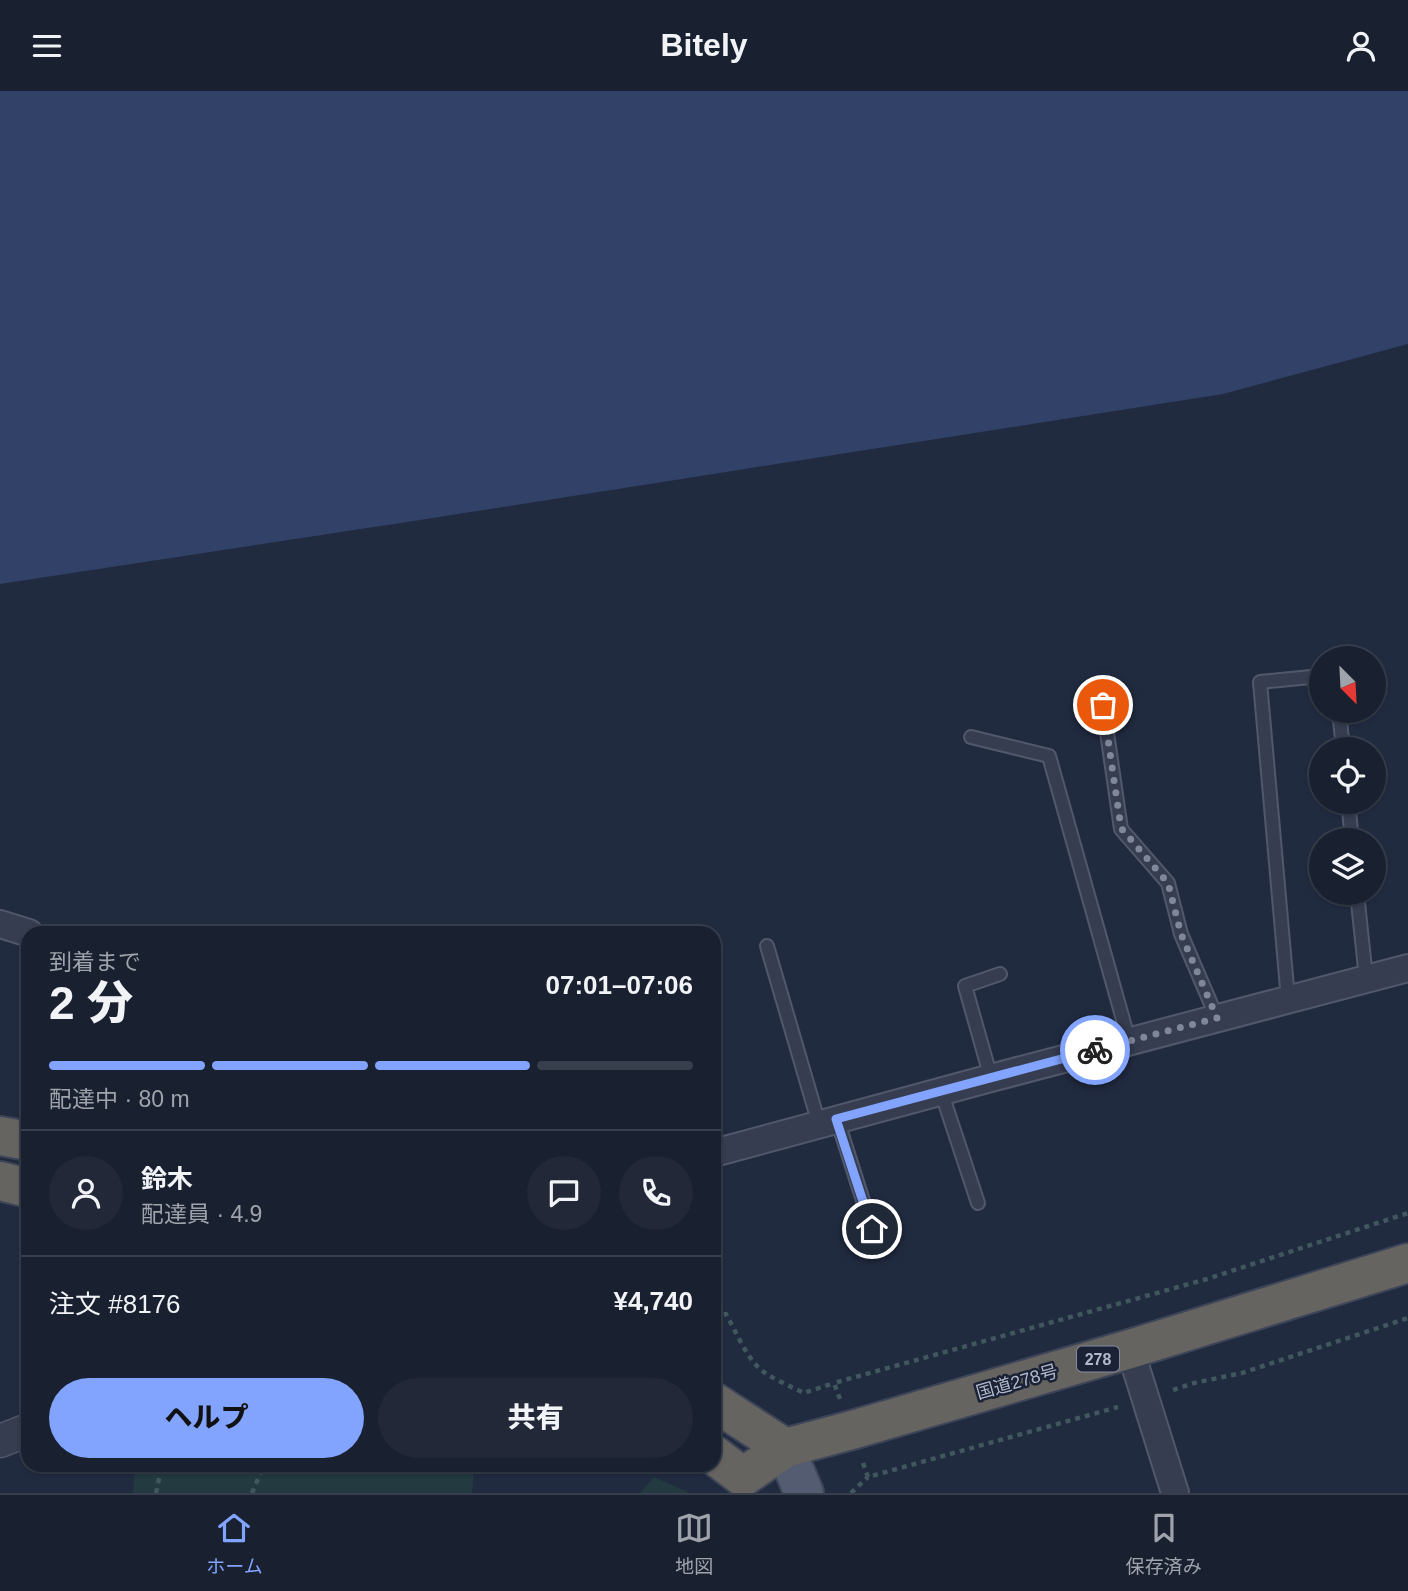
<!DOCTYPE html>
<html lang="ja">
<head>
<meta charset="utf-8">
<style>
	body { margin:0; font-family:Arial,"Noto Sans JP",sans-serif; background:#222838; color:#f1f3f6; height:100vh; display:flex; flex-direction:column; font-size:26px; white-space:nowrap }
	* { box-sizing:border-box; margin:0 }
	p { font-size:23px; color:#9fa3ab }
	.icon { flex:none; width:38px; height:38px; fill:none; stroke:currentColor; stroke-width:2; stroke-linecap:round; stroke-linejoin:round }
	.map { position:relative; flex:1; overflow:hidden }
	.details { position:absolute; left:21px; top:835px; width:700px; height:546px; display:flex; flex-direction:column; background:#192030; border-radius:21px; box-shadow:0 2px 5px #0004,0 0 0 2px #373e4c }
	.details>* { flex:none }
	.needle { width:46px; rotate:156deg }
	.controls { position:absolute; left:1309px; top:555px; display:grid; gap:14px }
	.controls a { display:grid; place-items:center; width:77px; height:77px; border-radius:50%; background:#192030; box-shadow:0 2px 5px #0004,0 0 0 2px #373e4c; font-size:35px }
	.pin { position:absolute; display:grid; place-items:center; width:60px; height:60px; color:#fff; margin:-30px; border:4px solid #fff; border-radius:50%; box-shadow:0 2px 7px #0007 }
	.courier { position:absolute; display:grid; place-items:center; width:70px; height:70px; margin:-35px; border:5px solid #82a4ff; border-radius:50%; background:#fff; color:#222; box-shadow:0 2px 9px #0007 }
	.head em { font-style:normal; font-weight:800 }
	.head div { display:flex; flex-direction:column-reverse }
	.head { display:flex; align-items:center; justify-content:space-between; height:119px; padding:0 28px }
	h1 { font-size:46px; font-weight:800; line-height:52px }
	.bar { display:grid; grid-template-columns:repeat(4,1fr); gap:10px 7px; align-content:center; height:84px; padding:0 28px }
	.bar i { height:9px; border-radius:5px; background:#373e4c }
	.bar .selected { background:#82a4ff }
	.bar p { grid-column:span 4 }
	.line { display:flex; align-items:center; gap:18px; padding:0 28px; border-top:2px solid #373e4c }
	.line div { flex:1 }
	.round { display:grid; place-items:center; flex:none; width:74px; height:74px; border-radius:37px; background:#222838 }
	.primary-button { display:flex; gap:14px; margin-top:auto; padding:14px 28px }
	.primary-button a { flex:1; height:80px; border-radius:42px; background:#82a4ff; color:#111; font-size:28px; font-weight:800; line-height:80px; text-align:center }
	.primary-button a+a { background:#222838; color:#f1f3f6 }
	header { display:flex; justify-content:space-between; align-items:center; height:91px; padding:0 28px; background:#192030; font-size:32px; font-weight:800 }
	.menu { display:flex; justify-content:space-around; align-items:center; height:98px; border-top:2px solid #373e4c; background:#192030; font-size:19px; color:#9fa3ab }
	.menu a { display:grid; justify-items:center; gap:4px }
	.menu .selected { color:#82a4ff }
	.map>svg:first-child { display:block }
	.green { fill:#233a41 }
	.water { fill:#314167 }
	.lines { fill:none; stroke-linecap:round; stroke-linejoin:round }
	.service-casing { stroke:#51586b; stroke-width:16 }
	.minor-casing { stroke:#51586b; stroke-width:30 }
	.tertiary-casing { stroke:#51586b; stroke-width:35 }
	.primary-casing { stroke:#3f4659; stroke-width:42 }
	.trunk-casing { stroke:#3e4558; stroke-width:42 }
	.path { stroke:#41575e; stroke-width:4.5; stroke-dasharray:5 5; stroke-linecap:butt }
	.service { stroke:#363d50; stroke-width:12 }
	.minor { stroke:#363d50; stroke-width:26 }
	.tertiary { stroke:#363d50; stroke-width:32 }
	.primary { stroke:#535c70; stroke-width:38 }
	.trunk { stroke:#656461; stroke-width:38 }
	.done { stroke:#7f879a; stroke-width:7; stroke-dasharray:0 12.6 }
	.route { stroke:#82a4ff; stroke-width:9 }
	.labels { text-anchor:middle; stroke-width:5; stroke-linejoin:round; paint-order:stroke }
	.shield { fill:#1b2235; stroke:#858b9e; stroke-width:2 }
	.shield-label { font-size:16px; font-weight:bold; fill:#b2b8cb }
	.street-label { font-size:18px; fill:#b2b8cb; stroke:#1b2235 }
</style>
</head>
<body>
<header><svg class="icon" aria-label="menu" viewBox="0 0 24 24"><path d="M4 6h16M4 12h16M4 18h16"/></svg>Bitely<svg class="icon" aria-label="person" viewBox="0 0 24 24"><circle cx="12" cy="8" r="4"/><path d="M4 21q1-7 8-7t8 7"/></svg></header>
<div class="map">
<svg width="1408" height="1402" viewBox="0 0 1408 1402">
	<rect width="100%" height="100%" fill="#212b40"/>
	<!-- green -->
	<g class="green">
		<polygon points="135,1374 474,1374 472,1402 133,1402"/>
		<polygon points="654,1386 690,1402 640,1402"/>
	</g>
	<!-- water -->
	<polygon class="water" points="0,0 1408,0 1408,253 1223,303 420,429 0,493"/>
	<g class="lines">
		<!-- service casing -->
		<g class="service-casing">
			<g id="service">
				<polyline points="1103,614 1121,738 1168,792 1181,843 1217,927"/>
				<polyline points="1339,620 1343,658"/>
				<polyline points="971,646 1049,665 1129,950"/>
				<polyline points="1348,710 1352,749"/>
				<polyline points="1357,802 1366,887"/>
				<polyline points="767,855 819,1033"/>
				<polyline points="1288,908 1260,591 1321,585"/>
				<polyline points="991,987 965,895 1000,883"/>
				<polyline points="941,1000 978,1112"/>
				<polyline points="837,1028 872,1138"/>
			</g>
		</g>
		<!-- minor casing -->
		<g class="minor-casing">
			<g id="minor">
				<polyline points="0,833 29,842"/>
				<polyline points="714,1062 991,987 1408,877"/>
				<polyline points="1130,1258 1175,1402"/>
			</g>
		</g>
		<!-- tertiary casing -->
		<g class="tertiary-casing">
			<polyline id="tertiary" points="0,1350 28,1339"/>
		</g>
		<!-- primary casing -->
		<g class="primary-casing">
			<polyline id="primary" points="785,1357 804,1402"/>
		</g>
		<!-- trunk casing -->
		<g class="trunk-casing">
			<g id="trunk">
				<polyline points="0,1045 28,1050"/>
				<polyline points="0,1090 28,1097"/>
				<polyline points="714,1311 785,1357"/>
				<polyline points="714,1364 743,1386 785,1357 852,1339 1130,1258 1408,1172"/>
			</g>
		</g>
		<!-- path -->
		<g class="path">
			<path d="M714,1226l12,-3c9,16 20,42 33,54 9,9 33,19 45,25l30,-10"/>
			<polyline points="1173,1299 1194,1292 1242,1282 1408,1227"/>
			<polyline points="840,1308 834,1292 1207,1188 1408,1122"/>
			<polyline points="863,1372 868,1386 1118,1316"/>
			<polyline points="667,1374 685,1382"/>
			<polyline points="156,1402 162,1374"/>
			<polyline points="252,1402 264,1374"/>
			<polyline points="851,1402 868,1386"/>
		</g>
		<!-- service -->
		<use href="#service" class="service"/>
		<!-- minor -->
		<use href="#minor" class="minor"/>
		<!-- tertiary -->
		<use href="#tertiary" class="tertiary"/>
		<!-- primary -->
		<use href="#primary" class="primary"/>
		<!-- trunk -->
		<use href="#trunk" class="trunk"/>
	</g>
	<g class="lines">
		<!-- done -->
		<polyline class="done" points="1095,959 1217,927 1181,843 1168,792 1121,737 1103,614"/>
		<!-- route -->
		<polyline class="route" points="872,1138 836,1028 1095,959"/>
	</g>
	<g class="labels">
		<!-- shield labels -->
		<rect class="shield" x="1077" y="1255.5" width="42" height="25" rx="5"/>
		<g class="shield-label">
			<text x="1098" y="1274">278</text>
		</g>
		<!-- street labels -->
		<g class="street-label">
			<text transform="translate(1017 1291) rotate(-16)" y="6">国道278号</text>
		</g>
	</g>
</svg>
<div class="controls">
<a><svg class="needle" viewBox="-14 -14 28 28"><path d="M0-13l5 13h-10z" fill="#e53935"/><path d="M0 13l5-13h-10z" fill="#9fa3ab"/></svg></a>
<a><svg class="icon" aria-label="locate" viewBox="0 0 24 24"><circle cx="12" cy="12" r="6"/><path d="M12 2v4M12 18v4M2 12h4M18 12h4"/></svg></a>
<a><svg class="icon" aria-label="layers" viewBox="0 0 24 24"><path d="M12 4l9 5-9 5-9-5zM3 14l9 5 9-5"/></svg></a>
</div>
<div class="pin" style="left:1103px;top:614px;background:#ea580c"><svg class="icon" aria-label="bag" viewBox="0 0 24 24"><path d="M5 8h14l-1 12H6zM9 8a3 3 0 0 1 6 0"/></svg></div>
<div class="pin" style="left:872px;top:1138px;background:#1f2937"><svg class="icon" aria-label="home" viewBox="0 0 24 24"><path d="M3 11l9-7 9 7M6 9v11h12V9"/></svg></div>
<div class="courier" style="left:1095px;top:959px"><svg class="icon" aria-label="bike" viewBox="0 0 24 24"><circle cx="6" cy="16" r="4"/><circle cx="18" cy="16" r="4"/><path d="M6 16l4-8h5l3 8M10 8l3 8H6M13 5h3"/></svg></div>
<section class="details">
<div class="head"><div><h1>2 分</h1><p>到着まで</p></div><em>07:01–07:06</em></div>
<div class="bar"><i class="selected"></i><i class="selected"></i><i class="selected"></i><i></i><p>配達中 · 80 m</p></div>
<div class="line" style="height:126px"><a class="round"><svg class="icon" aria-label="person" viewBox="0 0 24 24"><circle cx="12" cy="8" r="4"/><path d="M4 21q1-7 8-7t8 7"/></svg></a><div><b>鈴木</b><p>配達員 · 4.9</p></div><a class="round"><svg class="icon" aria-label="chat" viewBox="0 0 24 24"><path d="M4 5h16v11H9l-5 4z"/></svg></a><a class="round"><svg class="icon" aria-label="phone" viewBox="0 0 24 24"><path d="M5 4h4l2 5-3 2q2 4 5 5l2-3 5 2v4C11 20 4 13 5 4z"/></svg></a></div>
<div class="line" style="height:91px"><div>注文 #8176</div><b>¥4,740</b></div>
<div class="primary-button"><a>ヘルプ</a><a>共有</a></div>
</section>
</div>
<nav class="menu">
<a class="selected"><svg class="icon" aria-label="home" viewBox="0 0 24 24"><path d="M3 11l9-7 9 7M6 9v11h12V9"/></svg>ホーム</a>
<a><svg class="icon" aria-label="map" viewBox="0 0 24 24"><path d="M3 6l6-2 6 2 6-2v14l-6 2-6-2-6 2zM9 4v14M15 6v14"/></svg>地図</a>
<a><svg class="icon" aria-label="saved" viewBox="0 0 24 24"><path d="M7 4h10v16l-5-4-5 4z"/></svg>保存済み</a>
</nav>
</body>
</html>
